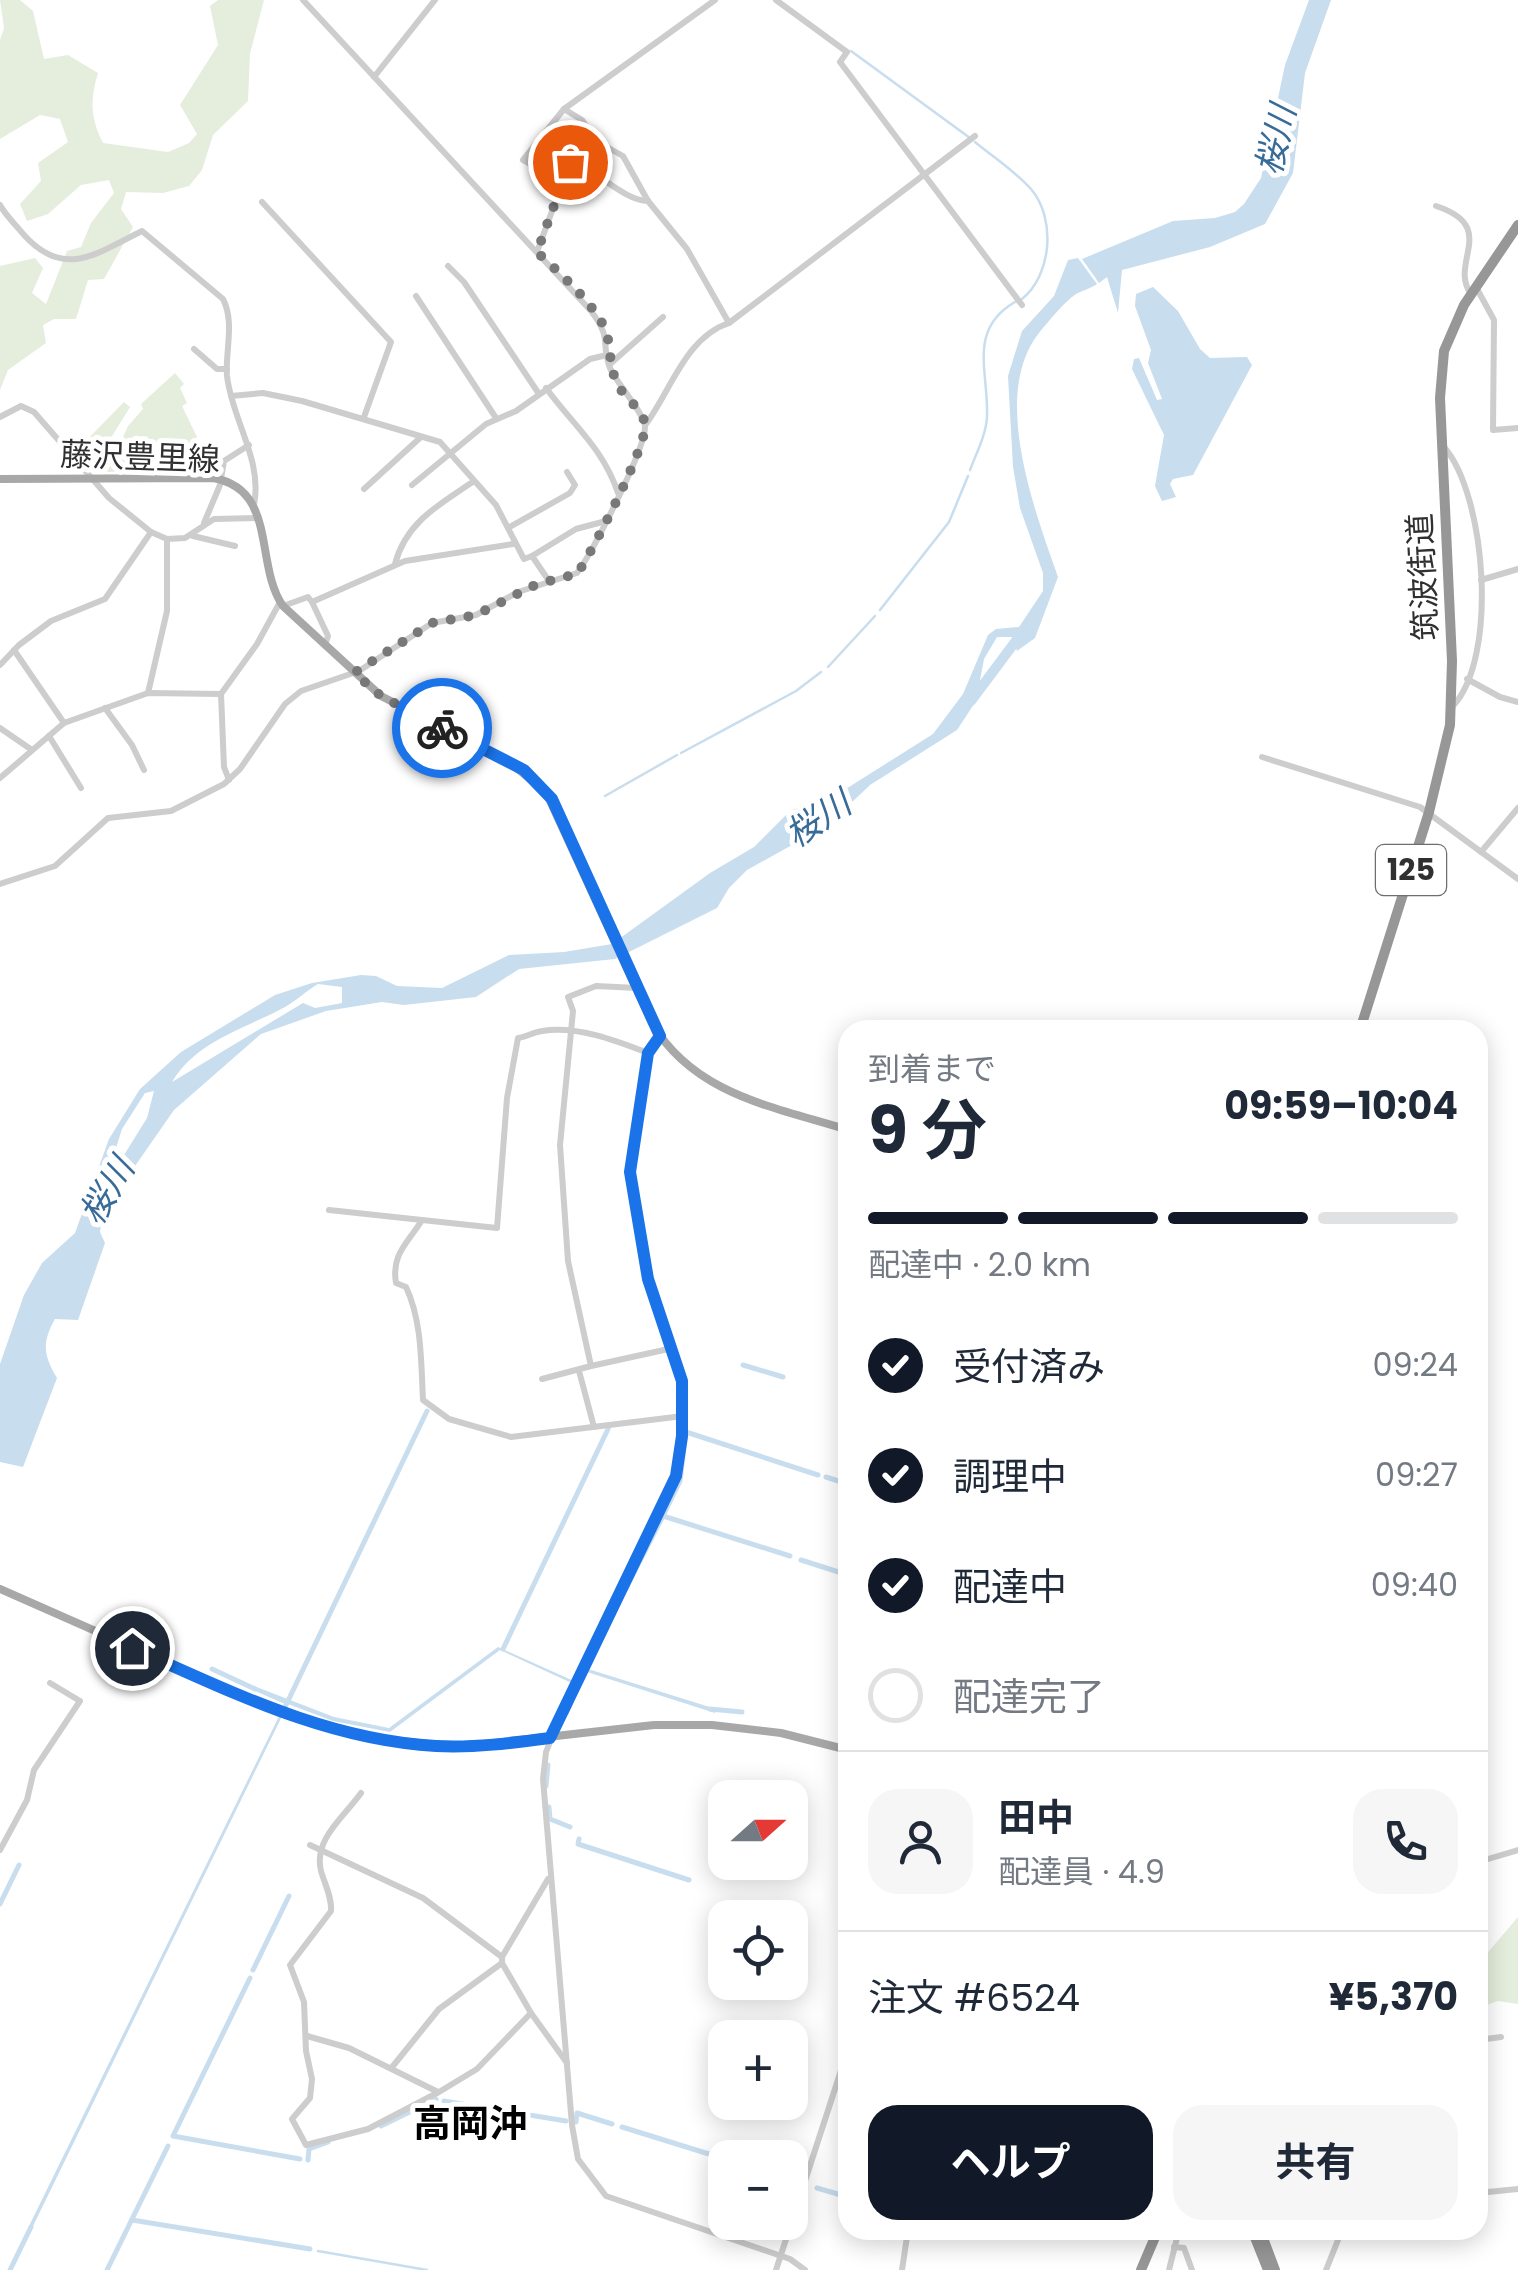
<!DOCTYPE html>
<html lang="ja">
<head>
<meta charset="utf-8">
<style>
	body { margin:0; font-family:Poppins,"Noto Sans JP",sans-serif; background:#f6f6f7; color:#1f2937; height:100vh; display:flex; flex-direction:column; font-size:38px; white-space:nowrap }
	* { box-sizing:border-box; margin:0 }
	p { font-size:32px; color:#747a83 }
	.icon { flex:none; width:55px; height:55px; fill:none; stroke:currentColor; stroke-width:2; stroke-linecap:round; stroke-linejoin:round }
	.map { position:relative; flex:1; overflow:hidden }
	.drawer { position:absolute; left:838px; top:1020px; width:650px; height:1220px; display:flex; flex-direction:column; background:#fff; border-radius:30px; box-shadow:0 5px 25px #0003 }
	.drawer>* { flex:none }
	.needle { width:65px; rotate:69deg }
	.tools { position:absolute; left:708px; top:1780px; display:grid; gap:20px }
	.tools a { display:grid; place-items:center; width:100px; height:100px; border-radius:20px; background:#fff; box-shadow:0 5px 25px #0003; font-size:50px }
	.pin { position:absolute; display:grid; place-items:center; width:85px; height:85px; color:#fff; margin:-42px; border:5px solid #fff; border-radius:50%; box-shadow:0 2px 10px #0007 }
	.courier { position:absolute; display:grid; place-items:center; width:100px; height:100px; margin:-50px; border:8px solid #1a73e8; border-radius:50%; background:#fff; color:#222; box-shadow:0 2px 12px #0007 }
	.summary em { font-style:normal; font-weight:700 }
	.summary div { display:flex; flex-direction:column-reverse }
	.summary { display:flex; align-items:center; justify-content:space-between; height:170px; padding:0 30px }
	h1 { font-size:65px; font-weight:700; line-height:75px }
	.bar { display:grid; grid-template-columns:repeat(4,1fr); gap:15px 10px; align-content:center; height:120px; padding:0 30px }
	.bar i { height:12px; border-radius:8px; background:#e0e1e3 }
	.bar .selected { background:#111827 }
	.bar p { grid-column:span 4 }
	.line { display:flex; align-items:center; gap:25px; padding:0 30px; border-top:2px solid #e0e1e3 }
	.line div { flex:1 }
	.round { display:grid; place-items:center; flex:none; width:105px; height:105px; border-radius:30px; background:#f6f6f7 }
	ol { padding:0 30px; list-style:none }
	li { display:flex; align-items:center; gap:30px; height:110px }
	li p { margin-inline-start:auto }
	li .icon { padding:10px; border-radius:50%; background:#111827; color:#fff; stroke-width:4 }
	li:last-child { color:#747a83 }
	li i { width:55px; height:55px; border:5px solid #e0e1e3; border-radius:50% }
	.primary-button { display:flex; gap:20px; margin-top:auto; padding:20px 30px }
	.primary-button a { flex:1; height:115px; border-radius:30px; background:#111827; color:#fff; font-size:40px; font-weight:700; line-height:115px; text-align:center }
	.primary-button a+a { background:#f6f6f7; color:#1f2937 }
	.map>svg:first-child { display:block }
	.green { fill:#e5eedd }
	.water { fill:#c8ddee; fill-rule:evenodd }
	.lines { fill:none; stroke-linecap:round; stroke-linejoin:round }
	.stream { stroke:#c8ddee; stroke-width:2.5 }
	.canal { stroke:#c8ddee; stroke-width:5 }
	.river { stroke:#c8ddee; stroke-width:10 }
	.minor { stroke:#cdcdcd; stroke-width:6 }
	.major { stroke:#a8a8a8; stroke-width:8 }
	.highway { stroke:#979797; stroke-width:10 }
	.done { stroke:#787878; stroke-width:10; stroke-dasharray:0 18 }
	.route { stroke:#1a73e8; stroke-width:12 }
	.labels { text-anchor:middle; stroke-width:10; stroke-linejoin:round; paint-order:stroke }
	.shield { fill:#fff; stroke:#6e6e6e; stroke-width:2.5 }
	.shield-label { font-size:30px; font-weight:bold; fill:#303030 }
	.street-label { font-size:32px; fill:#303030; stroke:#fff }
	.water-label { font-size:35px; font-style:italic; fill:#386c98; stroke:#fff }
	.quarter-label { font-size:38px; font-weight:bold; fill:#000; stroke:#fff }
</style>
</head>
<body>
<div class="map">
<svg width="1518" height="2270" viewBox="0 0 1518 2270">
	<rect width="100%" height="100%" fill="#fff"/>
	<!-- green -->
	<g class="green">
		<path d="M0,0h20l13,11 11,48 24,-4 30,18c-8,27 -8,44 5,70l65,9 21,-9 8,-9 -17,-29 38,-60 -8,-39 8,-6h46l-14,54 -2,47 -35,34 -11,35 -13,16 -26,7 -37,-1 -5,17 12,18 -29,52 -16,1 -12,39h-22l-11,6 3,18 -38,27 -8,20v-124l35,-8 8,10 -11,25 14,11 21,-53 14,-4 10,-24 23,-30 -5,-13 -28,5 -33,29 -21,7 -7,-17 21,-23 -3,-18 30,-21 -8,-23 -20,-4 -40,24v-99l4,-12z"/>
		<polygon points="175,373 184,384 180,388 187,403 182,406 197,437 187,448 194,458 184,469 107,472 128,426 143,409 141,404"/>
		<polygon points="124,402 130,407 90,472 74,453"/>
		<polygon points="1518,1917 1518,2004 1498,2001 1478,2008 1478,1964"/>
	</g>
	<!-- water -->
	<g class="water">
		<polygon points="1309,0 1331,0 1305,73 1293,173 1265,224 1210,247 1122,270 1118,313 1107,277 1099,283 1082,259 1173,221 1215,218 1235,212 1244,204 1261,178 1285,65"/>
		<path d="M1078,258l19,26c-7,5 -14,6 -21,10 -12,8 -28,28 -37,39 -49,62 -4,178 19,244l-23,61 -18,13 -5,-14h-15l-13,22 -8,42 -19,29 -87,55 -42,40 -81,45 -18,18 -12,20 -102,51 -96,10 -43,28 -72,8 -22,-3 -56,9 -65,23 -87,76 -71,102 -3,20 5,11 -27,77 -23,-1c-13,23 -12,36 2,59l-34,89 -23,-5v-98l24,-69 18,-32 33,-30 34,-94 31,-50 41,-37 94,-57 37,-12 49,-8 15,1 21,10 45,2 67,-33 55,-3 48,-8 98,-71 44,-26 36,-36 59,-24 84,-53 30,-40 25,-59 8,-6 23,-2 24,-36v-18l-23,-65 -7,-41 -5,-91 14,-45 32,-35 14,-36zM318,984l24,3v16l-27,5 -12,-5 -131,79c25,-42 73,-53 113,-75 11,-6 21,-16 33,-23zM154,1091l-7,27 -36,58 -3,-3 14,-44 23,-36z"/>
		<polygon points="1153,287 1178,311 1200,349 1210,358 1247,357 1252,365 1193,475 1173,479 1170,484 1176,497 1162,501 1155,486 1164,435 1132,369 1134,359 1139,358 1157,400 1162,399 1148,363 1151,350 1135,306 1136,294"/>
		<polygon points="624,1590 627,1591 588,1669 716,1709 715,1713 587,1672 568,1715 564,1715 576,1685 500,1650 390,1732 333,1721 288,1704 35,2222 32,2228 29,2226 285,1704 253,1690 254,1686 334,1717 389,1728 498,1647 576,1682"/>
	</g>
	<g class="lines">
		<!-- stream -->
		<g class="stream">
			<polyline points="851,51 970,138"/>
			<path d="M975,142c18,15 40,29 56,47 25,29 21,86 -9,110"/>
			<path d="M970,470c6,-16 16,-35 17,-53 2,-45 -20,-87 28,-115"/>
			<polyline points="880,610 949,522 968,476"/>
			<polyline points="828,667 875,616"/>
			<polyline points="681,753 796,691 821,672"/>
			<polyline points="605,796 677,755"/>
			<polyline points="318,2251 427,2270"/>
		</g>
		<!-- canal -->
		<g class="canal">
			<polyline points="743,1365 783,1377"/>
			<polyline points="826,1477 848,1484"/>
			<polyline points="663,1516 680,1481 686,1432 818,1475"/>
			<polyline points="801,1560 848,1575"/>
			<polyline points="625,1590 663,1516 790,1556"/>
			<polyline points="503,1649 608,1429"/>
			<polyline points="212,1669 255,1689"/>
			<polyline points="286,1705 427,1411"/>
			<polyline points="710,1709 742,1712"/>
			<polyline points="546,1786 548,1765"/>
			<polyline points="549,1807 550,1819 570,1827"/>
			<polyline points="579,1839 578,1844 689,1880"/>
			<polyline points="0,1904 19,1865"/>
			<polyline points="253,1970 289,1896"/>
			<polyline points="250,1978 173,2136 300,2159"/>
			<polyline points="444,2101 566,2121"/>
			<polyline points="576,2122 577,2113 612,2124"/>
			<polyline points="381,2126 436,2099"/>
			<polyline points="622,2127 725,2159"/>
			<polyline points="308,2160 309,2149 328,2142"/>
			<polyline points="790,2180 800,2183"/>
			<polyline points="817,2188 848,2197"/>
			<polyline points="132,2220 310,2249"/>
			<polyline points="10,2270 31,2227"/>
			<polyline points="107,2270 168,2146"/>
		</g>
		<!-- river -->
		<polyline class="river" points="971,701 1021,634"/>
		<!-- minor -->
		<g class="minor">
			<polyline points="776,0 847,52 840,62 1022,305"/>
			<polyline points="374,77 435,0"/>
			<polyline points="564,109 582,120 596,141 623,156 648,201 687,249 729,323"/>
			<polyline points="560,180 523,160 564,109 715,0"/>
			<polyline points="262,202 391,342 364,417"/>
			<path d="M0,205c6,11 16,20 24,30 41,45 73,18 118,-4l81,68c12,23 2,53 4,77 5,44 36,84 27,129"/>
			<path d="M1436,206c64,21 12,57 35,88"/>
			<path d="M537,252l33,-90c27,7 52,38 78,39"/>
			<polyline points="448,266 464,282 539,394"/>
			<polyline points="1476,287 1494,320 1493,430 1518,428"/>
			<polyline points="416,296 496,418"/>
			<polyline points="194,349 217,369 227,369"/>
			<polyline points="609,365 663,317"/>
			<path d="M546,388c27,37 57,60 72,105"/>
			<polyline points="231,396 263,393 302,401 440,442 496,505 524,559 532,556 549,581"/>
			<polyline points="0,417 21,406 34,412 109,498 151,532 167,539 185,538 214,519 258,518"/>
			<path d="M646,424c25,-34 40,-87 83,-101l246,-187"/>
			<path d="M1444,447c42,48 55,212 8,260"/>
			<polyline points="199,454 219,473"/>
			<polyline points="412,485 486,424 516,411 590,359 607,355"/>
			<polyline points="364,489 421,437"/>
			<polyline points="204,523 220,485 224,461 249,445"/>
			<polyline points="508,528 570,493 575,485 567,472"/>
			<polyline points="193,536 235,546"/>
			<polyline points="532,556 576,529 606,521"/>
			<path d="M395,564c11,-42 45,-60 79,-83"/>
			<polyline points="1481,580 1518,569"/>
			<polyline points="312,602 328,636 325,645"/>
			<polyline points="283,606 308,597 312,602 405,561 513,544"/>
			<polyline points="14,650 64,723"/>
			<polyline points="0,665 19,645 51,621 105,599 151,532"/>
			<polyline points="1467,679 1500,697 1518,702"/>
			<polyline points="148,693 167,611 167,539"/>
			<polyline points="105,708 132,745 144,770"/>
			<polyline points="0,728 32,750"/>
			<polyline points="49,736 81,788"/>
			<polyline points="1262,757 1420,807 1518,879"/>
			<polyline points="0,778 64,723 148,693 221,694"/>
			<polyline points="229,780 224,767 221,694 257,644 280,602"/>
			<polyline points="1481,852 1518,808"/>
			<path d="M0,884l55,-18 53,-48 63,-7 53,-27 16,-15 45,-65 16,-13 58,-20 73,-48 44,-8 42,-23 59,-19c15,-20 68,-123 68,-146 0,-13 -28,-43 -35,-59 -10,-27 3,-28 -19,-57l-288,-311"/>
			<polyline points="660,1036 648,1053 630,1172 648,1279 682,1381 682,1435 677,1476 560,1717 546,1752 543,1779 572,2125 578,2159 606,2196 790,2259 805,2270"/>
			<path d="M329,1210l93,10c-14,23 -31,34 -26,63l10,4c16,34 15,75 17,113l26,19 62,18 172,-21"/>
			<path d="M422,1220l75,8 10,-130 11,-60c8,-1 16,-6 24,-7 34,-6 75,10 106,22"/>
			<polyline points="591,1366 673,1348"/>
			<polyline points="579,1371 594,1427"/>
			<polyline points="542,1379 591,1366 568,1261 560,1145 573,1011 568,997 596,986 637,988"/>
			<path d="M361,1793c-16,23 -48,46 -40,78 4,14 11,26 10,40l-41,54 14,37 2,49 6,28 -2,19 -18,21 14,26 62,-16 71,-37 38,-23 54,-56 -29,-50v-6l46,-78"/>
			<polyline points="310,1845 423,1898 502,1957"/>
			<polyline points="0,1850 27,1800 34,1770 80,1701 50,1683"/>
			<polyline points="1478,1862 1518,1850"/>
			<polyline points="531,2013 567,2063"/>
			<polyline points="307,2036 349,2048 438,2092"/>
			<polyline points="1478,2040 1501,2037"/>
			<polyline points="393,2066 439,2009 502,1963"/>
			<polyline points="1478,2193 1518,2189"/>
			<polyline points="1174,2247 1184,2248 1192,2270"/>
			<polyline points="776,2270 848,2049"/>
			<polyline points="902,2270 908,2230"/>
			<polyline points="1169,2270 1179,2230"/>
			<polyline points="1326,2270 1342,2230"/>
		</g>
		<!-- major -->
		<g class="major">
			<path d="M0,479l213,-1c65,11 41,87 70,128l98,90 127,65 38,31 106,231c42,72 123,84 196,107"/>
			<polyline points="0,1589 279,1712 362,1737 458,1747 654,1725 712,1725 781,1733 848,1750"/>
		</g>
		<!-- highway -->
		<g class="highway">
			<polyline points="1360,1030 1429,812 1450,725 1452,661 1440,398 1444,351 1464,305 1518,225"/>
			<polyline points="1252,2230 1268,2270"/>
			<polyline points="1260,2230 1275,2270"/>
			<polyline points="1141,2270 1158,2230"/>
		</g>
	</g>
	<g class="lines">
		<!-- done -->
		<path class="done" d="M442,728l-61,-32 -27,-23 78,-50 44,-8 61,-31 40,-10c14,-20 70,-128 68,-149 -1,-14 -19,-26 -26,-38 -11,-21 -7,-32 -12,-52 -7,-27 -50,-64 -70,-83l33,-90"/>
		<!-- route -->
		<path class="route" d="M132,1648c98,43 194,92 304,98 38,2 76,-3 114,-8l126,-262 6,-40v-55l-34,-102 -18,-107 18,-119 12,-17 -108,-237 -28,-29 -82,-42"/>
	</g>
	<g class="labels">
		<!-- shield labels -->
		<rect class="shield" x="1376" y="845" width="70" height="50" rx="8"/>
		<g class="shield-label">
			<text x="1411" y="880">125</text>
		</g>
		<!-- street labels -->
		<g class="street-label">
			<text transform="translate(140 457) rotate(2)" y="11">藤沢豊里線</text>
			<text transform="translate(1423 577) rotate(-93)" y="11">筑波街道</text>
		</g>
		<!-- water labels -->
		<g class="water-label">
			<text transform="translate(1276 140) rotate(-77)" y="12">桜川</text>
			<text transform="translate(818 819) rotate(-34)" y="12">桜川</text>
			<text transform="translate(107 1191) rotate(-59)" y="12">桜川</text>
		</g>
		<!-- quarter labels -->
		<g class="quarter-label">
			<text x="470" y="2137">高岡沖</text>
		</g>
	</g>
</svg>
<div class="tools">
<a><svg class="needle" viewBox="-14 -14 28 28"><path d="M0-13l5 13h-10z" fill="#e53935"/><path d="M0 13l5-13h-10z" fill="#747a83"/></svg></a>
<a><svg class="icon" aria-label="locate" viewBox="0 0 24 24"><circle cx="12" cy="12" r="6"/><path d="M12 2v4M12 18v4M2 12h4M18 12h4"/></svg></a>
<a>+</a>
<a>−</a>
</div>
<div class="pin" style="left:570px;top:162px;background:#ea580c"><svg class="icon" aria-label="bag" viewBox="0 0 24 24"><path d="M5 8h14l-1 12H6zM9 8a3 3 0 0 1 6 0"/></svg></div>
<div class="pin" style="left:132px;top:1648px;background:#1f2937"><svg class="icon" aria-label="home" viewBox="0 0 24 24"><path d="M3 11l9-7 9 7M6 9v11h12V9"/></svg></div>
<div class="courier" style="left:442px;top:728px"><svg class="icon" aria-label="bike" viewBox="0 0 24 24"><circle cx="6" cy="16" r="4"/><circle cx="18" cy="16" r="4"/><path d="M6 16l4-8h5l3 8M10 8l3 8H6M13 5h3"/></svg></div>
<section class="drawer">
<div class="summary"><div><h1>9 分</h1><p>到着まで</p></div><em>09:59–10:04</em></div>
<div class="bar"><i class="selected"></i><i class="selected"></i><i class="selected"></i><i></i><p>配達中 · 2.0 km</p></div>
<ol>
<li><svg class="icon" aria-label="check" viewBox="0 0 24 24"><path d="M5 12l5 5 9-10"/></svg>受付済み<p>09:24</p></li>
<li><svg class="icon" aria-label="check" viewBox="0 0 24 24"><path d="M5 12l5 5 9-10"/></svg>調理中<p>09:27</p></li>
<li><svg class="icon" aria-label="check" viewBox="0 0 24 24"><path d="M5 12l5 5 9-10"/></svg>配達中<p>09:40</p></li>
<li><i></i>配達完了</li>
</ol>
<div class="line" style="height:180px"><a class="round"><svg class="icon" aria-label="person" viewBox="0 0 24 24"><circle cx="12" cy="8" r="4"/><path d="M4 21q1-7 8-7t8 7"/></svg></a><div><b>田中</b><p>配達員 · 4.9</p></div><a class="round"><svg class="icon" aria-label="phone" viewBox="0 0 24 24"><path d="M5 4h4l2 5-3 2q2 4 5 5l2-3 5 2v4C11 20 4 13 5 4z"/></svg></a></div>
<div class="line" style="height:130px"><div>注文 #6524</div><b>¥5,370</b></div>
<div class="primary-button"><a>ヘルプ</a><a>共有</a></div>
</section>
</div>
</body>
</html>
